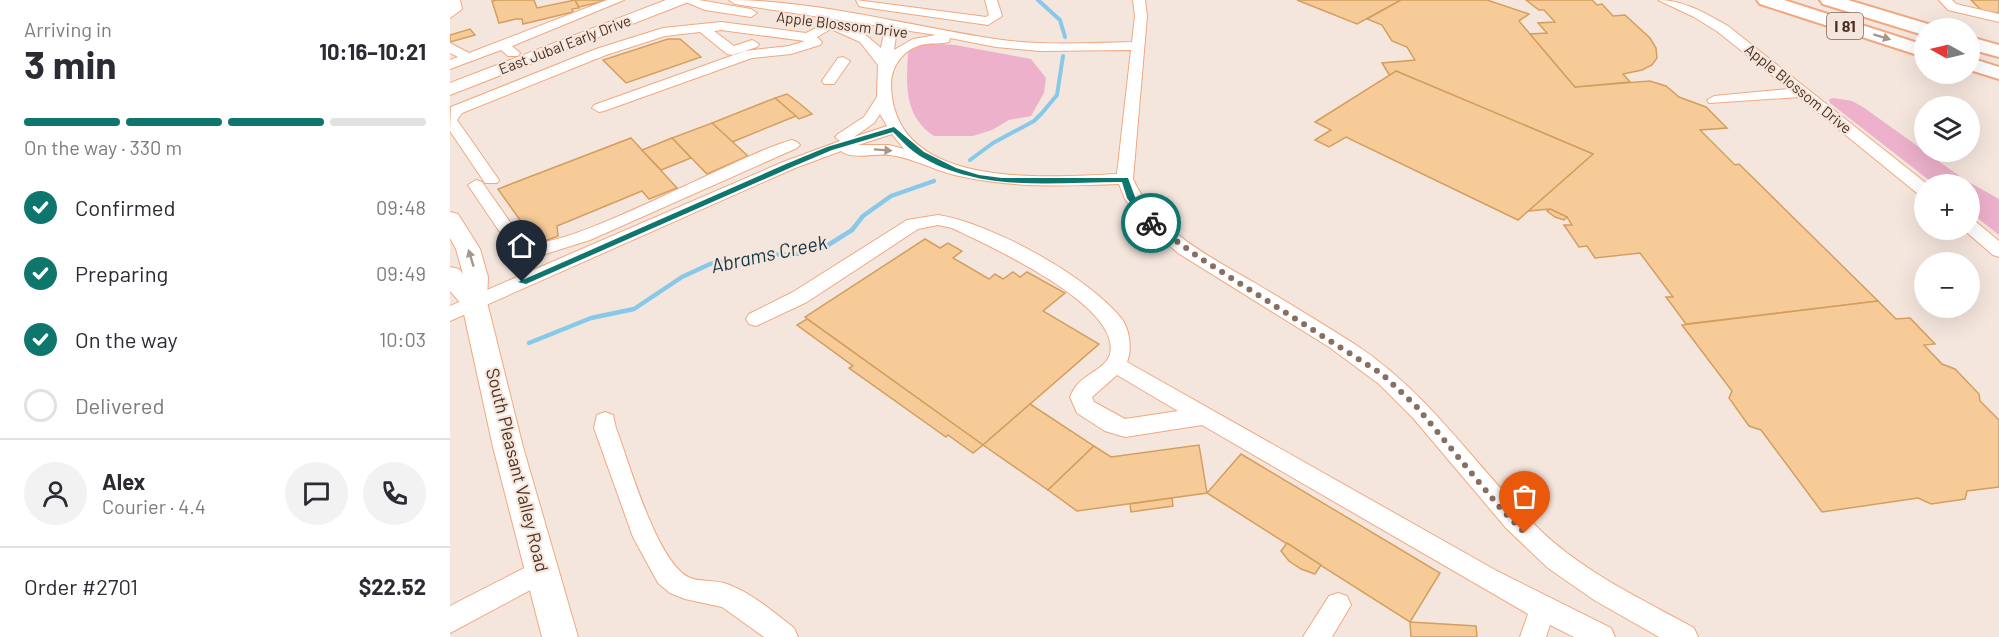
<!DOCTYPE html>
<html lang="en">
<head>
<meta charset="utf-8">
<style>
	body { margin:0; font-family:Barlow,sans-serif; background:#f2f2f3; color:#2b2b33; height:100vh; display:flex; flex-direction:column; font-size:22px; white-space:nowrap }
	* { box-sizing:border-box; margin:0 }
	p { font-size:20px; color:#7c7c81 }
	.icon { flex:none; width:33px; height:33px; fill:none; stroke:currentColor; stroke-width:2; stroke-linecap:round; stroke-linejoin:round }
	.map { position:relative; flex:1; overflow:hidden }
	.details { display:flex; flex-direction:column; background:#fff; width:450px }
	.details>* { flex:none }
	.needle { width:39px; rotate:278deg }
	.controls { position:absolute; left:1464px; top:18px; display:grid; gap:12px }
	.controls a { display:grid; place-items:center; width:66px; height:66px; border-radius:50%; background:#fff; box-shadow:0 6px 24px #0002; font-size:30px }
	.pin { position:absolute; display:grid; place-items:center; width:51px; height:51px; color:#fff; margin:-62px -26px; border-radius:50% 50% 50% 0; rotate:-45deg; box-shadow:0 0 6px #0007 }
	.pin .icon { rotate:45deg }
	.courier { position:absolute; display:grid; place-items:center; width:60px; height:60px; margin:-30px; border:4px solid #0f766e; border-radius:50%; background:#fff; color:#222; box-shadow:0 2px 8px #0007 }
	.summary em { font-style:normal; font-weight:700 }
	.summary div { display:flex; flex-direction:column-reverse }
	.summary { display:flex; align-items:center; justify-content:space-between; height:102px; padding:0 24px }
	h1 { font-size:39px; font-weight:700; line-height:45px }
	.bar { display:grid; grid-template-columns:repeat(4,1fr); gap:9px 6px; align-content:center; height:72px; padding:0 24px }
	.bar i { height:8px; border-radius:4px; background:#e1e1e2 }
	.bar .selected { background:#0f766e }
	.bar p { grid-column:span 4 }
	.line { display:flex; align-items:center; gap:15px; padding:0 24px; border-top:2px solid #e1e1e2 }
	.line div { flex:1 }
	.round { display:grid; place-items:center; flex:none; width:63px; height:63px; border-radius:32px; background:#f2f2f3 }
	ol { padding:0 24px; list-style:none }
	li { display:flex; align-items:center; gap:18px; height:66px }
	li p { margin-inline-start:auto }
	li .icon { padding:6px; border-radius:50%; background:#0f766e; color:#fff; stroke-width:4 }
	li:last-child { color:#7c7c81 }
	li i { width:33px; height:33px; border:3px solid #e1e1e2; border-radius:50% }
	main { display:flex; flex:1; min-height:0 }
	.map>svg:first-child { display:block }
	.green { fill:#edb1cc }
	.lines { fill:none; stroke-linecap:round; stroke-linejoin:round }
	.stream-far1 { stroke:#88c9e9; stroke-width:4 }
	.stream { stroke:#88c9e9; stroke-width:4.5 }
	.building { fill:#f7cb98; stroke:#d49f5e; stroke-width:1.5 }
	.minor-casing { stroke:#f1a87e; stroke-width:2 }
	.major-casing { stroke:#f1a87e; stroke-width:2 }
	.highway-casing { stroke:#f1a87e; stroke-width:4 }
	.minor { fill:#fff; fill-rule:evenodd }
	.major { fill:#fff; fill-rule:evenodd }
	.highway { fill:#fff; fill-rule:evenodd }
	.oneway { fill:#a6978e }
	.route { fill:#0f766e }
	.done { stroke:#886f61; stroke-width:6; stroke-dasharray:0 10.8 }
	.labels { text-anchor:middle; stroke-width:4.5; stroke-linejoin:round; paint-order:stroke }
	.far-street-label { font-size:15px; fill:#4d2f1e; stroke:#f5e6dd }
	.shield { fill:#f5e6dd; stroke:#7f6657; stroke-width:1.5 }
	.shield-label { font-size:16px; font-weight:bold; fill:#4d2f1e }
	.street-label { font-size:18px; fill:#4d2f1e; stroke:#f5e6dd }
	.water-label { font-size:20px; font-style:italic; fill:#173644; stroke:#f5e6dd }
</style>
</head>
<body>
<main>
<section class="details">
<div class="summary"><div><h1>3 min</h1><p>Arriving in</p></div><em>10:16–10:21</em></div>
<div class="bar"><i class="selected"></i><i class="selected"></i><i class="selected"></i><i></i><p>On the way · 330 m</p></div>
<ol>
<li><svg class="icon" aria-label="check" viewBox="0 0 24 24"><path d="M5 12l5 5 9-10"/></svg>Confirmed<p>09:48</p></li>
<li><svg class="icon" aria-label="check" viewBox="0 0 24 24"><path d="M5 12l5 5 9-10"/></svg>Preparing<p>09:49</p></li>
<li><svg class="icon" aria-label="check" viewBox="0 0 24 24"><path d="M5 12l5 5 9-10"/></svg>On the way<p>10:03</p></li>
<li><i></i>Delivered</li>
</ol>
<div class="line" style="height:108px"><a class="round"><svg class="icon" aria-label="person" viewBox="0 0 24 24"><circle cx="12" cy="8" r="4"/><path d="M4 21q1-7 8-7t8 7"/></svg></a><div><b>Alex</b><p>Courier · 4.4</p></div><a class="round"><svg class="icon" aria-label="chat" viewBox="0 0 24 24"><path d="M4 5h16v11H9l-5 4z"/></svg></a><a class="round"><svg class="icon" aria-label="phone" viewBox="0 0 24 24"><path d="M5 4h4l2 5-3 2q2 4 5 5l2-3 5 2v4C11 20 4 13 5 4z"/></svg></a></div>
<div class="line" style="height:78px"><div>Order #2701</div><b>$22.52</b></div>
</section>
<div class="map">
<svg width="1549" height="637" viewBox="0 0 1549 637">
	<rect width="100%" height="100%" fill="#f5e6dd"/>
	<!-- green -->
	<g class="green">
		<path d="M476,43l29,2 76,14 15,19 -2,15 -13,23 -22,4 -17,10 -19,6h-39c-30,-20 -28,-51 -26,-83l5,-6z"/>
		<polygon points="1384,98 1402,101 1413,107 1515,180 1549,199 1549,235 1520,212 1520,184 1484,184 1380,103 1379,99"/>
	</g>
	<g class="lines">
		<!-- stream-far1 -->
		<g class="stream-far1">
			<polyline points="588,0 610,20 615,37"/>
			<polyline points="520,160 543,143 584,121 592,113 607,95 613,56"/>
		</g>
		<!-- stream -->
		<polyline class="stream" points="79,343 141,318 184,309 232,277 260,264 318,254 342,255 375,247 402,230 413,216 441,196 484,181"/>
	</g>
	<!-- building -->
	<g class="building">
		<polygon points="48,0 84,0 87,8 125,0 129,8 122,9 123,12 73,24 72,19 66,19 49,23 42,1"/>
		<polygon points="125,0 155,0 155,1 129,7"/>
		<polygon points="847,0 951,0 907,24"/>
		<polygon points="951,0 1037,0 1079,14 1069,21 1125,87 1200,81 1216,86 1229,97 1256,107 1277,128 1250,130 1285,165 1289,164 1428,301 1236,324 1216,297 1223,297 1190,253 1145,258 1137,246 1129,247 1114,225 1122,225 1117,217 1100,209 1078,211 1143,154 946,71 940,76 932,63 965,60 957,47 942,41 932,25 917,19"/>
		<polygon points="1076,0 1142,0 1147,5 1152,4 1163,16 1175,15 1200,38 1206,48 1207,58 1202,65 1192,70 1173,74 1180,82 1125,87 1080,34 1097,33 1088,23 1105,22 1094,10 1089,10"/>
		<polygon points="1521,0 1549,0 1549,13 1533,12"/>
		<polygon points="20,29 25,35 0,42 0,35"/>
		<polygon points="218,39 230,39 251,57 176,83 153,60"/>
		<polygon points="946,71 1143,154 1068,220 896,137 879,147 865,140 881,130 865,122"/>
		<polygon points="337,94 349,103 362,114 349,119 325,98"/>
		<polygon points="325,98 346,116 282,142 262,123"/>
		<polygon points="262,123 298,156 257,174 222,138"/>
		<polygon points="181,138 227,188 199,199 192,191 107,226 108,236 87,244 48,189"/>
		<polygon points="222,138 241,158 211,170 192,150"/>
		<polygon points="1100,209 1117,217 1114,220 1105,217 1097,211"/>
		<polygon points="475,239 490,248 498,243 512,251 503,258 539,279 545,274 553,279 563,272 570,277 577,272 615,293 593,311 649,344 533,445 355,317"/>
		<polygon points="1428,301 1446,319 1460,318 1485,344 1474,345 1492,364 1505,369 1529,394 1530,401 1549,420 1549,487 1517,491 1515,499 1481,504 1468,498 1372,512 1311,430 1299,426 1279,398 1282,391 1232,325"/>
		<polygon points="357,319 533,445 523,453 498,435 496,437 399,368 403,366 347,325"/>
		<polygon points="580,404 644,446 598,490 533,445"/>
		<polygon points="749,445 757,493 627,511 598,490 644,446 661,457"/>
		<polygon points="791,454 990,573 960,622 757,493"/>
		<polygon points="722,498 723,506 681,512 680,504"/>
		<polygon points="837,543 871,565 865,574 851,569 839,561 831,551"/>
		<polygon points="960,622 1026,626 1027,637 961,637"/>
	</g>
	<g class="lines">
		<!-- minor casing -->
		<g class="minor-casing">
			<g id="minor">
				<polygon points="0,0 10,0 12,9 0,18"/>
				<polygon points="157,0 174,0 62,46 70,53 68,56 58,56 51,50 0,69 0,60 8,57 0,53 0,43 19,53"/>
				<polygon points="231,0 249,0 301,9 307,13 301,17 255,10"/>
				<path d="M279,0c87,0 180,26 266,39 45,7 91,4 137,3l3,-26 -2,-16h12l2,16 -14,163c24,52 75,77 122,104 35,21 70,42 104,64 73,49 120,124 182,184 44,42 101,68 153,97l4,9h-39l-65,-37 -46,-32 -42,-40 -93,-110 -34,-34 -50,-37 -151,-94 -37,-32 -16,-22 -6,-15c-54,2 -107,4 -160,-8 -24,-5 -45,-18 -69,-21 -14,-2 -39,5 -49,-4l-46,17 -345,153v-15l333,-144 57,-21 -5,-4 3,-3 26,-17 13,-20 1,-32 -18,-23 -29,-13 -14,8 5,5 -2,3 -29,9 -39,4 -148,53 -5,1 -7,-4 2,-3 151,-54 44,-5 16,-5 -84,-11 -7,1 20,15 18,-6 7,4 -2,3 -25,8 -5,-1 -27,-22 -35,4 -59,19 -144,58 -5,7 42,60 -2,3h-12l-35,-52 1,-24 145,-58 67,-21 58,-6 85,11 24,-12 32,11 19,16 4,-21 -150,-23zM447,29l39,6 -23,4 -19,11zM500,38l46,9 44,4 91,-1 -14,124c-72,3 -224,17 -226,-89 0,-20 14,-38 35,-41 8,-1 15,0 23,-2zM430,114l7,12 -33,11 20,-14zM442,134l12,15 -15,-4h-31z"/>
				<polygon points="406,0 536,17 539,15 535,0 547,0 552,16 538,25 413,7 409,6"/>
				<path d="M1208,0c26,0 47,13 70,26l199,158h-3v11l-6,-1 -119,-97 -90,6 -2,-3 7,-4 75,-7 -71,-57 -24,-15z"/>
				<polygon points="1489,0 1502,0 1506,4 1549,14 1549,22 1498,10"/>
				<polygon points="393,57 400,61 384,84 374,84 372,81 374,78 388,58"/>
				<path d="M342,140l5,2 3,3 -3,3 -207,92 -51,16h-9l-18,-6 -44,-65 8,-5 6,2 42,60c39,13 216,-89 268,-102z"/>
				<path d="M488,215c53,8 149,61 183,103 9,11 11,32 6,44l370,209 114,57 4,9h-41l-24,-12 -4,12h-26l8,-23 -326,-189 -77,12 -20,-6 -28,-18 -7,-16c2,-4 4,-9 7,-12 9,-11 29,-17 33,-31 12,-49 -123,-109 -158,-126l-14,-3 -20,4 -111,73 -51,24 -7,-2 -3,-5 3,-5 44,-22 114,-72zM667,375l61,36 -53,8 -31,-17 -2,-5z"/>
				<polygon points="1520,221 1526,222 1549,241 1549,257 1543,255 1514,230 1520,230"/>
				<path d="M155,412l8,3 3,13c13,34 40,132 72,149 10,5 25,3 36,6 27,9 48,28 70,45l4,9h-34l-42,-30 -37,-8 -15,-6 -12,-10 -25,-46 -39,-109 3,-13z"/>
				<polygon points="92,559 101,563 105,571 101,579 0,633 0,606"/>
				<polygon points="888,593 897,596 901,605 882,637 853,637 879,596"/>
			</g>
		</g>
		<!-- major casing -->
		<g class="major-casing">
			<g id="major">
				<polygon points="216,0 238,0 236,3 0,95 0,83"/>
				<polygon points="0,212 8,214 30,249 38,277 37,302 73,447 128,637 92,637 43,447 12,305 0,291 0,267 9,269 13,274 6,249 0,238"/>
			</g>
		</g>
		<!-- highway casing -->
		<g class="highway-casing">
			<g id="highway">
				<polygon points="1307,0 1334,0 1474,45 1474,57 1310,4"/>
				<polygon points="1370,0 1398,0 1481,25 1483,28 1474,28 1474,35 1467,33 1373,4"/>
				<polygon points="1520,37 1549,45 1549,57 1520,49"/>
				<polygon points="1520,58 1549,67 1549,79 1520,70"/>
			</g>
		</g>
		<!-- minor -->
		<use href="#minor" class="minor"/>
		<!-- major -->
		<use href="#major" class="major"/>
		<!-- highway -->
		<use href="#highway" class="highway"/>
	</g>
	<!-- one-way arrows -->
	<defs><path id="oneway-solid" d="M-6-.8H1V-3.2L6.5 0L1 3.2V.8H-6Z" transform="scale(1.5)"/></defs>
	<g class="oneway">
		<use href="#oneway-solid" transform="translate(1432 37) rotate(17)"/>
		<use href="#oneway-solid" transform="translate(433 150) rotate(4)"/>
		<use href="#oneway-solid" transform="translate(21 258) rotate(-107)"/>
	</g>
	<!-- route -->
	<path class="route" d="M444,127l30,25 32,16 23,7 23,3h126l7,19 21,26 -8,2 -21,-27 -5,-16c-68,0 -141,11 -202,-26 -10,-6 -19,-16 -27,-24l-61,18 -40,17 -266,117 -8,-2 268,-118 41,-17z"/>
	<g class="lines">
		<!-- done -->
		<polyline class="done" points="701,223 750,258 932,374 966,406 1052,510 1075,533"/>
	</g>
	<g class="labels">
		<!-- far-street labels -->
		<g class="far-street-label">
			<text transform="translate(392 25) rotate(7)" y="5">Apple Blossom Drive</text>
			<text transform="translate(115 45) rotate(-21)" y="5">East Jubal Early Drive</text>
			<text transform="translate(1348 89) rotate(39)" y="5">Apple Blossom Drive</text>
		</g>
		<!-- shield labels -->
		<rect class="shield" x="1377" y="13" width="36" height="26" rx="4.5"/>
		<g class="shield-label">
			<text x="1395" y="32">I 81</text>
		</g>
		<!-- street labels -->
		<g class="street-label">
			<text transform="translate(67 470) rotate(76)" y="6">South Pleasant Valley Road</text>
		</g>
		<!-- water labels -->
		<g class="water-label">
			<text transform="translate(319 254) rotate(-12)" y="7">Abrams Creek</text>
		</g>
	</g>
</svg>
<div class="controls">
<a><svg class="needle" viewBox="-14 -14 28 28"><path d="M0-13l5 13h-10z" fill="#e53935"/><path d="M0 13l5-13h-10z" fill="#7c7c81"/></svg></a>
<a><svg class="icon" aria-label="layers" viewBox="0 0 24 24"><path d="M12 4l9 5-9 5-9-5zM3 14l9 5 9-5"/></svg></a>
<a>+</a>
<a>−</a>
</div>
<div class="pin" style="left:1075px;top:533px;background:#ea580c"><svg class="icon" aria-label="bag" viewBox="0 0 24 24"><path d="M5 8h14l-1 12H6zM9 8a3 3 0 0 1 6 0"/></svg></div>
<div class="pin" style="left:72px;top:282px;background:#1f2937"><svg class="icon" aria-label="home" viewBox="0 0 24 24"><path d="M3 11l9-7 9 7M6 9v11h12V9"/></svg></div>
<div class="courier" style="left:701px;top:223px"><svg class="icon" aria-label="bike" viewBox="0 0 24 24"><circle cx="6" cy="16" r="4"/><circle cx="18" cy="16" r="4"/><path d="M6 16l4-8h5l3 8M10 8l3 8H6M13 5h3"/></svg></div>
</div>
</main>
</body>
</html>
